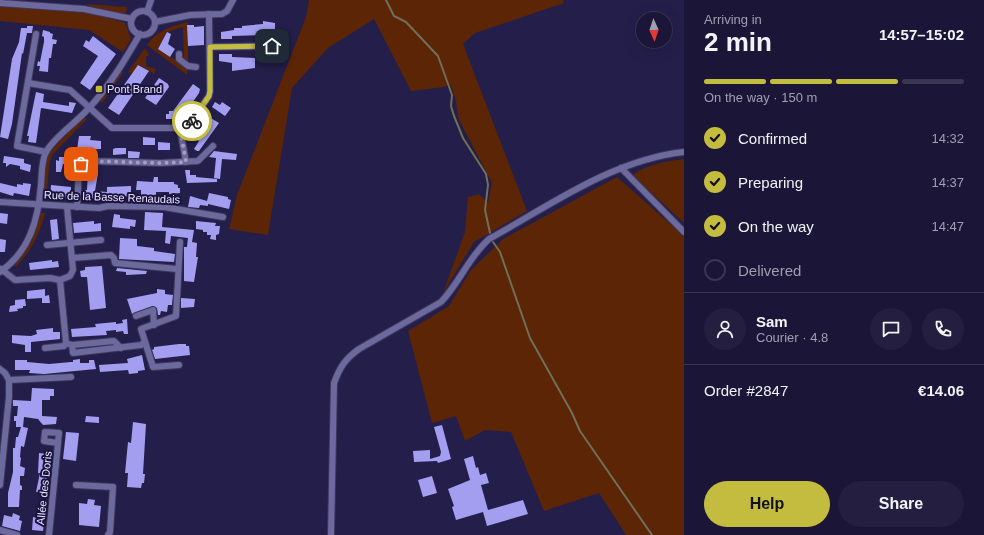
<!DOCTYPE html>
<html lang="en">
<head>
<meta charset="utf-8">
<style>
	body { margin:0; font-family:Arial,sans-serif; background:#241f40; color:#f1f3f6; height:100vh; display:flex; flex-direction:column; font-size:15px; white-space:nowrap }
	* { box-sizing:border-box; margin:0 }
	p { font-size:13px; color:#a09fae }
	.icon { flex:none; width:22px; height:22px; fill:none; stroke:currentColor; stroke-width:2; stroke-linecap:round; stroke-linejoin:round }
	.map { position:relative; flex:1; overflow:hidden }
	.panel { display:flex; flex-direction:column; background:#1b1638; width:300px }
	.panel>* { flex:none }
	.needle { width:26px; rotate:177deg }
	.fabs { position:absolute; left:636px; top:12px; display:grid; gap:8px }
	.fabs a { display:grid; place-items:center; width:36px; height:36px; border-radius:50%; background:#1b1638; box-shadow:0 4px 16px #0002,0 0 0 1px #393553; font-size:20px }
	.pin { position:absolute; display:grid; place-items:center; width:34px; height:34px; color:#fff; margin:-17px; border-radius:8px; box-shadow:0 2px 6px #0006 }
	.courier { position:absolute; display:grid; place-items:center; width:40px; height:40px; margin:-20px; border:3px solid #c4bc3e; border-radius:50%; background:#fff; color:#222; box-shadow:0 1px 5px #0007 }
	.overview em { font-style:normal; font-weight:800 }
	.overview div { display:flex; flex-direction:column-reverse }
	.overview { display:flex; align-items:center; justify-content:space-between; height:68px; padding:0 20px }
	h1 { font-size:26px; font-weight:800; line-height:30px }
	.bar { display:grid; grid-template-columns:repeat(4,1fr); gap:6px 4px; align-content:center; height:48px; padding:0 20px }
	.bar i { height:5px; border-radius:3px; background:#393553 }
	.bar .current { background:#c4bc3e }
	.bar p { grid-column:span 4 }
	.line { display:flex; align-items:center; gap:10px; padding:0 20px; border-top:1px solid #393553 }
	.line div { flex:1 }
	.round { display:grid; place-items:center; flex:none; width:42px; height:42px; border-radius:21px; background:#241f40 }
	ol { padding:0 20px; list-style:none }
	li { display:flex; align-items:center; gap:12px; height:44px }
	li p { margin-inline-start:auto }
	li .icon { padding:4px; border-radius:50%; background:#c4bc3e; color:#111; stroke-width:4 }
	li:last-child { color:#a09fae }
	li i { width:22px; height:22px; border:2px solid #393553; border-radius:50% }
	.primary-button { display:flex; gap:8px; margin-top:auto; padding:8px 20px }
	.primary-button a { flex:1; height:46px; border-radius:24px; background:#c4bc3e; color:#111; font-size:16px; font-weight:800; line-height:46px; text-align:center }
	.primary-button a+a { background:#241f40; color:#f1f3f6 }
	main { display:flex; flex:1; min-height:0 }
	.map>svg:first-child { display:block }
	.green { fill:#5c2505 }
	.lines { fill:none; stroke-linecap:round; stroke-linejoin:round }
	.stream { stroke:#706f59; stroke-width:2 }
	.building { fill:#a39ef0 }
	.minor-casing { stroke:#3e375d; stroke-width:8 }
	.minor { stroke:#6c699d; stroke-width:6 }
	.done { stroke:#a3a1bf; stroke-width:4; stroke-dasharray:0 7.2 }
	.route { stroke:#c4bc3e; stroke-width:5 }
	.poi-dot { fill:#c4bc3e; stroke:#1b133f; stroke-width:1.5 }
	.labels { text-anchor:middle; stroke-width:4; stroke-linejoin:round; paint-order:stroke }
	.poi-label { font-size:11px; fill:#e7e7fe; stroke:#1b133f; text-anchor:start }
	.street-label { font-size:11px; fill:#e7e7fe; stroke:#1b133f }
</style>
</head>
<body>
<main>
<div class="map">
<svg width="684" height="535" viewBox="0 0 684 535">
	<rect width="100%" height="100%" fill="#241e4a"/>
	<!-- green -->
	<g class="green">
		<polygon points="309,0 563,0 564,3 475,33 463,44 527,211 474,242 443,293 465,232 468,197 479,194 488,203 492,183 459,120 455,97 450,84 444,87 411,91 374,19 328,48 292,88 268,235 229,229 237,195 306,17"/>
		<polygon points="88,4 126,7 127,8 125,14 89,6"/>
		<polygon points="0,6 66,10 98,15 125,23 131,39 123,52 89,30 0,21"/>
		<path d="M188,22v41l-4,-2 -1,-34 -16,5 -9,16 12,9 18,9 -1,9 -40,-30c9,-14 24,-19 41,-23z"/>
		<polygon points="145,48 149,55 146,57 146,66 156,69 154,74 140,65 132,74 128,72"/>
		<polygon points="121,71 123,73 102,103 99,101"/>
		<polygon points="84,117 87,119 52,155 49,165 47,195 43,194 45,163 49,153"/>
		<path d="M684,159v64l-50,-46v-3c14,-10 34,-13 50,-15z"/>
		<polygon points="617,177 684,236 684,535 626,535 599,493 544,511 511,432 485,430 465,441 456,416 432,423 408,331 449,306 471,270 503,239"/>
		<path d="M41,213h4c-5,21 -14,38 -29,54l-2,-3 18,-23z"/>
	</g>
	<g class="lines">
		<!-- stream -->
		<g class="stream">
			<polyline points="386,0 394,16 406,22 438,56 452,95 451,106 454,116 463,138 486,174 488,185 485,210 490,233"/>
			<polyline points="493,242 500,252 530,338 572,413 580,431 652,535"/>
		</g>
	</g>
	<!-- building -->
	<g class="building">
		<polygon points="263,21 275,23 275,32 267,32 267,35 232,36 232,39 221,39 221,32 234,30 234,28 242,28 242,26 263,24"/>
		<polygon points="187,25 194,25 194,27 204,26 204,45 188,46"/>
		<polygon points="27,26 33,26 32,33 27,33 23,54 22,53 12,124 8,139 0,137 12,59 19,42 21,28 27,28"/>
		<polygon points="43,30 50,32 50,33 53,34 52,39 57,40 56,44 53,44 51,58 49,58 48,72 39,71 40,66 37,66 38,61 40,62 44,42 44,37 42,36"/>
		<polygon points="167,32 171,34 168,44 175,49 170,57 158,49"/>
		<polygon points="93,36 116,54 90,90 80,83 98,56 83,46 86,40 89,42"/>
		<polygon points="219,54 232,54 232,57 255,58 255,68 232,71 232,63 219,61"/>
		<polygon points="138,65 149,71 119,115 108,108"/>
		<polygon points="159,78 168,84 169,87 156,105 145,98"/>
		<polygon points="193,84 200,89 199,93 186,112 182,110 182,119 166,119 166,114 169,114 169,111 173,111"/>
		<polygon points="36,92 44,94 43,102 69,106 69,102 76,103 72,113 41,108 36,143 28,142 29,136 27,136"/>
		<polygon points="215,102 220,105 222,102 231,108 225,116 212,107"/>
		<polygon points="206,115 219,123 199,151 197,151 194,149 199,141 196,139 199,135 194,132 198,127 202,130 207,122 203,120"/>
		<polygon points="79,136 91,136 90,140 101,141 101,149 77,150"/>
		<polygon points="143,137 155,138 155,145 143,145"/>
		<polygon points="158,142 170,143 170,150 158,150"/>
		<polygon points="116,148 126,148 126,154 113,155 113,149"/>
		<polygon points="68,151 74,151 74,158 71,158 71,164 63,164 61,172 56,172 56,160 59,161 59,157 67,157"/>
		<polygon points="128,151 140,152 139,158 128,158"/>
		<polygon points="214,151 237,154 236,160 222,159 220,179 214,178 216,158 209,157"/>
		<polygon points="4,156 24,159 24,163 31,165 30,172 20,169 20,166 10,164 6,167 6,163 3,163"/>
		<polygon points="88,170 94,170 93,173 98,173 95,191 107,192 107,187 131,186 131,197 110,195 110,197 101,197 101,199 82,198 82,190 87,190"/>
		<polygon points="185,170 190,170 190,175 196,175 196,177 217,179 217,182 187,183"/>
		<polygon points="154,177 158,177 158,182 174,182 174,184 178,185 178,188 180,188 180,193 169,194 169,192 156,192 156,198 150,198 150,196 141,195 141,190 136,190 137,181 153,182"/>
		<polygon points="0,183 17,187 17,184 23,185 23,183 31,184 29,196 14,193 13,196 0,192"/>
		<polygon points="51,185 71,187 71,198 50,197"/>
		<polygon points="209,193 228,197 228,199 231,200 229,209 208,204 208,206 200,205 199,208 188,207 190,196 207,201"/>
		<polygon points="145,212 163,213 162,227 194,230 192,242 197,243 196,257 198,257 194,282 184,281 184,247 187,247 188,238 171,236 170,244 165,243 166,231 144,230"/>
		<polygon points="0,213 8,214 7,224 0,223"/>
		<polygon points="114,214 120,215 120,218 136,220 135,227 130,226 130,229 112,227"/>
		<polygon points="57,219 59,239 52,240 50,220"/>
		<polygon points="94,221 94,224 101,223 101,231 74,233 73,223"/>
		<polygon points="196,221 216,223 215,226 220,226 219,234 216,235 216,240 210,239 211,235 207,235 207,232 203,232 203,230 196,229"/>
		<polygon points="120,238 137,239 137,246 154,248 154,251 175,254 174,262 119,259"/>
		<polygon points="0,239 6,240 5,252 0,252"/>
		<polygon points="52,260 52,262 58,261 59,267 30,270 29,263"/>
		<polygon points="102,266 106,308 90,310 87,277 81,277 80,271 85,270 85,267"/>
		<polygon points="117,268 147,271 146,274 126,275 126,272 116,271"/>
		<polygon points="45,289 45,296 49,295 50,303 42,303 42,298 27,299 27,291"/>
		<polygon points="157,289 165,290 165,294 173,295 172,305 168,305 167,312 161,311 160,315 158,315 157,308 153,306 132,314 127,299 157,293"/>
		<polygon points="181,298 195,299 194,307 181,308"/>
		<polygon points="25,299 26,306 23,306 23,308 17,309 18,311 9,312 10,306 15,305 15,300"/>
		<polygon points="127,319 128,334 124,334 123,331 116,332 116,330 106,331 107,335 72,337 71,329 96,327 95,324 116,322 116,324 123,323 122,320"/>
		<polygon points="53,328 53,332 60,332 60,339 31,342 31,352 25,352 25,345 12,343 12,335 31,336 37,334 36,330"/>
		<polygon points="179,344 186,344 186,346 189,346 190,355 155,359 152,350 154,349 154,347"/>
		<polygon points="142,355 145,370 138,371 138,373 129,374 128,370 100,372 99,365 128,363 127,359"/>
		<polygon points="80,359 80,363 89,363 89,360 94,360 96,369 44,374 29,373 30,370 15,370 15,360 27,360 27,362 49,364 71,362 73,362 73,360"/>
		<polygon points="32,388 54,389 54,396 50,396 50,400 42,400 42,416 57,417 56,424 43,425 38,419 24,417 23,427 28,428 24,447 21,446 20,457 21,458 20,466 25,468 24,476 20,476 20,485 22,486 22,490 20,490 19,507 8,507 8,493 13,472 13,448 15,448 16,437 18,437 21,427 16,427 16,421 14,421 14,416 17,416 18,406 13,406 13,400 31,401"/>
		<polygon points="86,416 99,417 99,423 85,422"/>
		<polygon points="133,422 146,424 143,474 145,474 144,483 142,483 141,488 127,487 128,473 125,473 128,442 131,443"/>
		<polygon points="442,425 451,459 438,463 437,461 414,462 413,451 430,450 430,459 440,456 441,452 434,427"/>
		<polygon points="66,432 79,433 76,461 63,459"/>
		<polygon points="39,453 47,454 47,459 49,459 45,493 36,492 40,473 38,473"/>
		<polygon points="473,456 476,468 478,467 480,475 486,473 489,483 481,485 488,510 523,500 528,514 487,526 483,512 456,520 452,507 454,506 448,489 470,480 464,459"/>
		<polygon points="432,476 437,493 423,497 418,480"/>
		<polygon points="88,499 95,500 94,505 101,506 99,527 79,525 79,503 87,504"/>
		<polygon points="13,513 20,516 19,520 22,521 20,531 2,526 4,515 12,517"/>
		<polygon points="33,517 38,518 38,523 44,523 43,531 32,530"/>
	</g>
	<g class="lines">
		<!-- minor casing -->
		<g class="minor-casing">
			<g id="minor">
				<polyline points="0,3 84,9 132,19"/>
				<circle cx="143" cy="23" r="12"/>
				<polyline points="147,12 151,0"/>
				<polyline points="155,22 190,15 222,14 227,11 233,0"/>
				<polyline points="36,34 17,146 46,152"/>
				<polyline points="210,47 272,46"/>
				<polyline points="179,54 179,59 188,66 196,67"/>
				<polyline points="28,83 70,90 112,128 186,128 209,96 210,91 209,14"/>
				<polyline points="180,129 186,162"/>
				<polyline points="621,168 684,232"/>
				<polyline points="0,202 99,208 108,206 164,207 223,217"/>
				<polyline points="77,207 79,169 81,164 86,161 161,163 198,161 213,146"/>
				<polyline points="47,245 101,240"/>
				<polyline points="72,258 111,255 114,258 115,263 177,269"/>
				<polyline points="1,269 15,280 50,278 60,280 66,343 72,345 114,341 121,348"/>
				<path d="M0,272c30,-21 38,-52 41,-87 1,-10 0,-23 5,-33 9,-16 30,-29 42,-43 21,-22 37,-49 52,-75"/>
				<polyline points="60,280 70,276 73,270 67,207"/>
				<polyline points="136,316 153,310 154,325"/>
				<polyline points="72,345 73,353 141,345 145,342"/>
				<polyline points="45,348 64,346 66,343"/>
				<polyline points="179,365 153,367 141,329 176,316 180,242"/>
				<polyline points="0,369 5,373 9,380 9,397 0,485"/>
				<polyline points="9,380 71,377"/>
				<polyline points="76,485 113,487 110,532 108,535"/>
				<polyline points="0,530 17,535"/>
				<polyline points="49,535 59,433 45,432 44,441 58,443"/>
				<path d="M331,535l3,-152c6,-16 11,-24 25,-34l82,-47c19,-20 27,-44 48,-63 62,-34 123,-79 195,-87"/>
			</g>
		</g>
		<!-- minor -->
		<use href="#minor" class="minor"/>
	</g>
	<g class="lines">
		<!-- done -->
		<polyline class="done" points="81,164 86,161 161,163 186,162 180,129 186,128 192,121"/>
		<!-- route -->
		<polyline class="route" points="192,121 209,96 210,91 210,47 272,46"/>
	</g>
	<!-- markers -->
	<rect class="poi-dot" x="95" y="85" width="8" height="8" rx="2"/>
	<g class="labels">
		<!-- poi labels -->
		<g class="poi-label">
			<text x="107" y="93">Pont Brand</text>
		</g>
		<!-- street labels -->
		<g class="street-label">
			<text transform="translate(112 197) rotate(2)" y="4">Rue de la Basse Renaudais</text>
			<text transform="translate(44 488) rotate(-84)" y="4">Allée des Doris</text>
		</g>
	</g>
</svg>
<div class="fabs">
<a><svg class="needle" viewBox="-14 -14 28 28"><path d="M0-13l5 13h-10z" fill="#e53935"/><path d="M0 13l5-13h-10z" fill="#a09fae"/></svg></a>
</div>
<div class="pin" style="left:81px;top:164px;background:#ea580c"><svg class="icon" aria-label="bag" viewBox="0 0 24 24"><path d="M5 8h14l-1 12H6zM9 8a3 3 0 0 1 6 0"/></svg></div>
<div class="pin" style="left:272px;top:46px;background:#1f2937"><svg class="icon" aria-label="home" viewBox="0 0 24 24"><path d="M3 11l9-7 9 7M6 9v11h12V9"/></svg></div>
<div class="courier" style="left:192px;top:121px"><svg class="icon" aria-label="bike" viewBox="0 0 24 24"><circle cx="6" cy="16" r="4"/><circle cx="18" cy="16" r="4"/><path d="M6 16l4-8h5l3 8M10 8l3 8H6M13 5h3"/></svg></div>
</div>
<section class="panel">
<div class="overview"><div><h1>2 min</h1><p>Arriving in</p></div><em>14:57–15:02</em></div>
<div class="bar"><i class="current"></i><i class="current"></i><i class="current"></i><i></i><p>On the way · 150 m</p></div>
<ol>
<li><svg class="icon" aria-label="check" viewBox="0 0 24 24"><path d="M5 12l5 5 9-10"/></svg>Confirmed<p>14:32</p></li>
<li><svg class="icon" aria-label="check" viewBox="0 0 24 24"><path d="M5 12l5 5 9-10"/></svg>Preparing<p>14:37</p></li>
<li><svg class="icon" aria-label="check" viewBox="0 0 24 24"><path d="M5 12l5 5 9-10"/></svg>On the way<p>14:47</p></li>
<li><i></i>Delivered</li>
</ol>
<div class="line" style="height:72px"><a class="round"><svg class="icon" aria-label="person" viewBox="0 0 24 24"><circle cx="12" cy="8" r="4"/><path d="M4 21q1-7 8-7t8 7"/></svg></a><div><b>Sam</b><p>Courier · 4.8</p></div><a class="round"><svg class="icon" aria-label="chat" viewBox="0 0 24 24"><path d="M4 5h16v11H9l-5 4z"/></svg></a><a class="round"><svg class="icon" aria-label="phone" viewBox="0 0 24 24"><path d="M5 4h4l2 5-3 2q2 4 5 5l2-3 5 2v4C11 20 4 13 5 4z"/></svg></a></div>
<div class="line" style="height:52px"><div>Order #2847</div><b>€14.06</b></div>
<div class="primary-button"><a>Help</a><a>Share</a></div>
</section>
</main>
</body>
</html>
